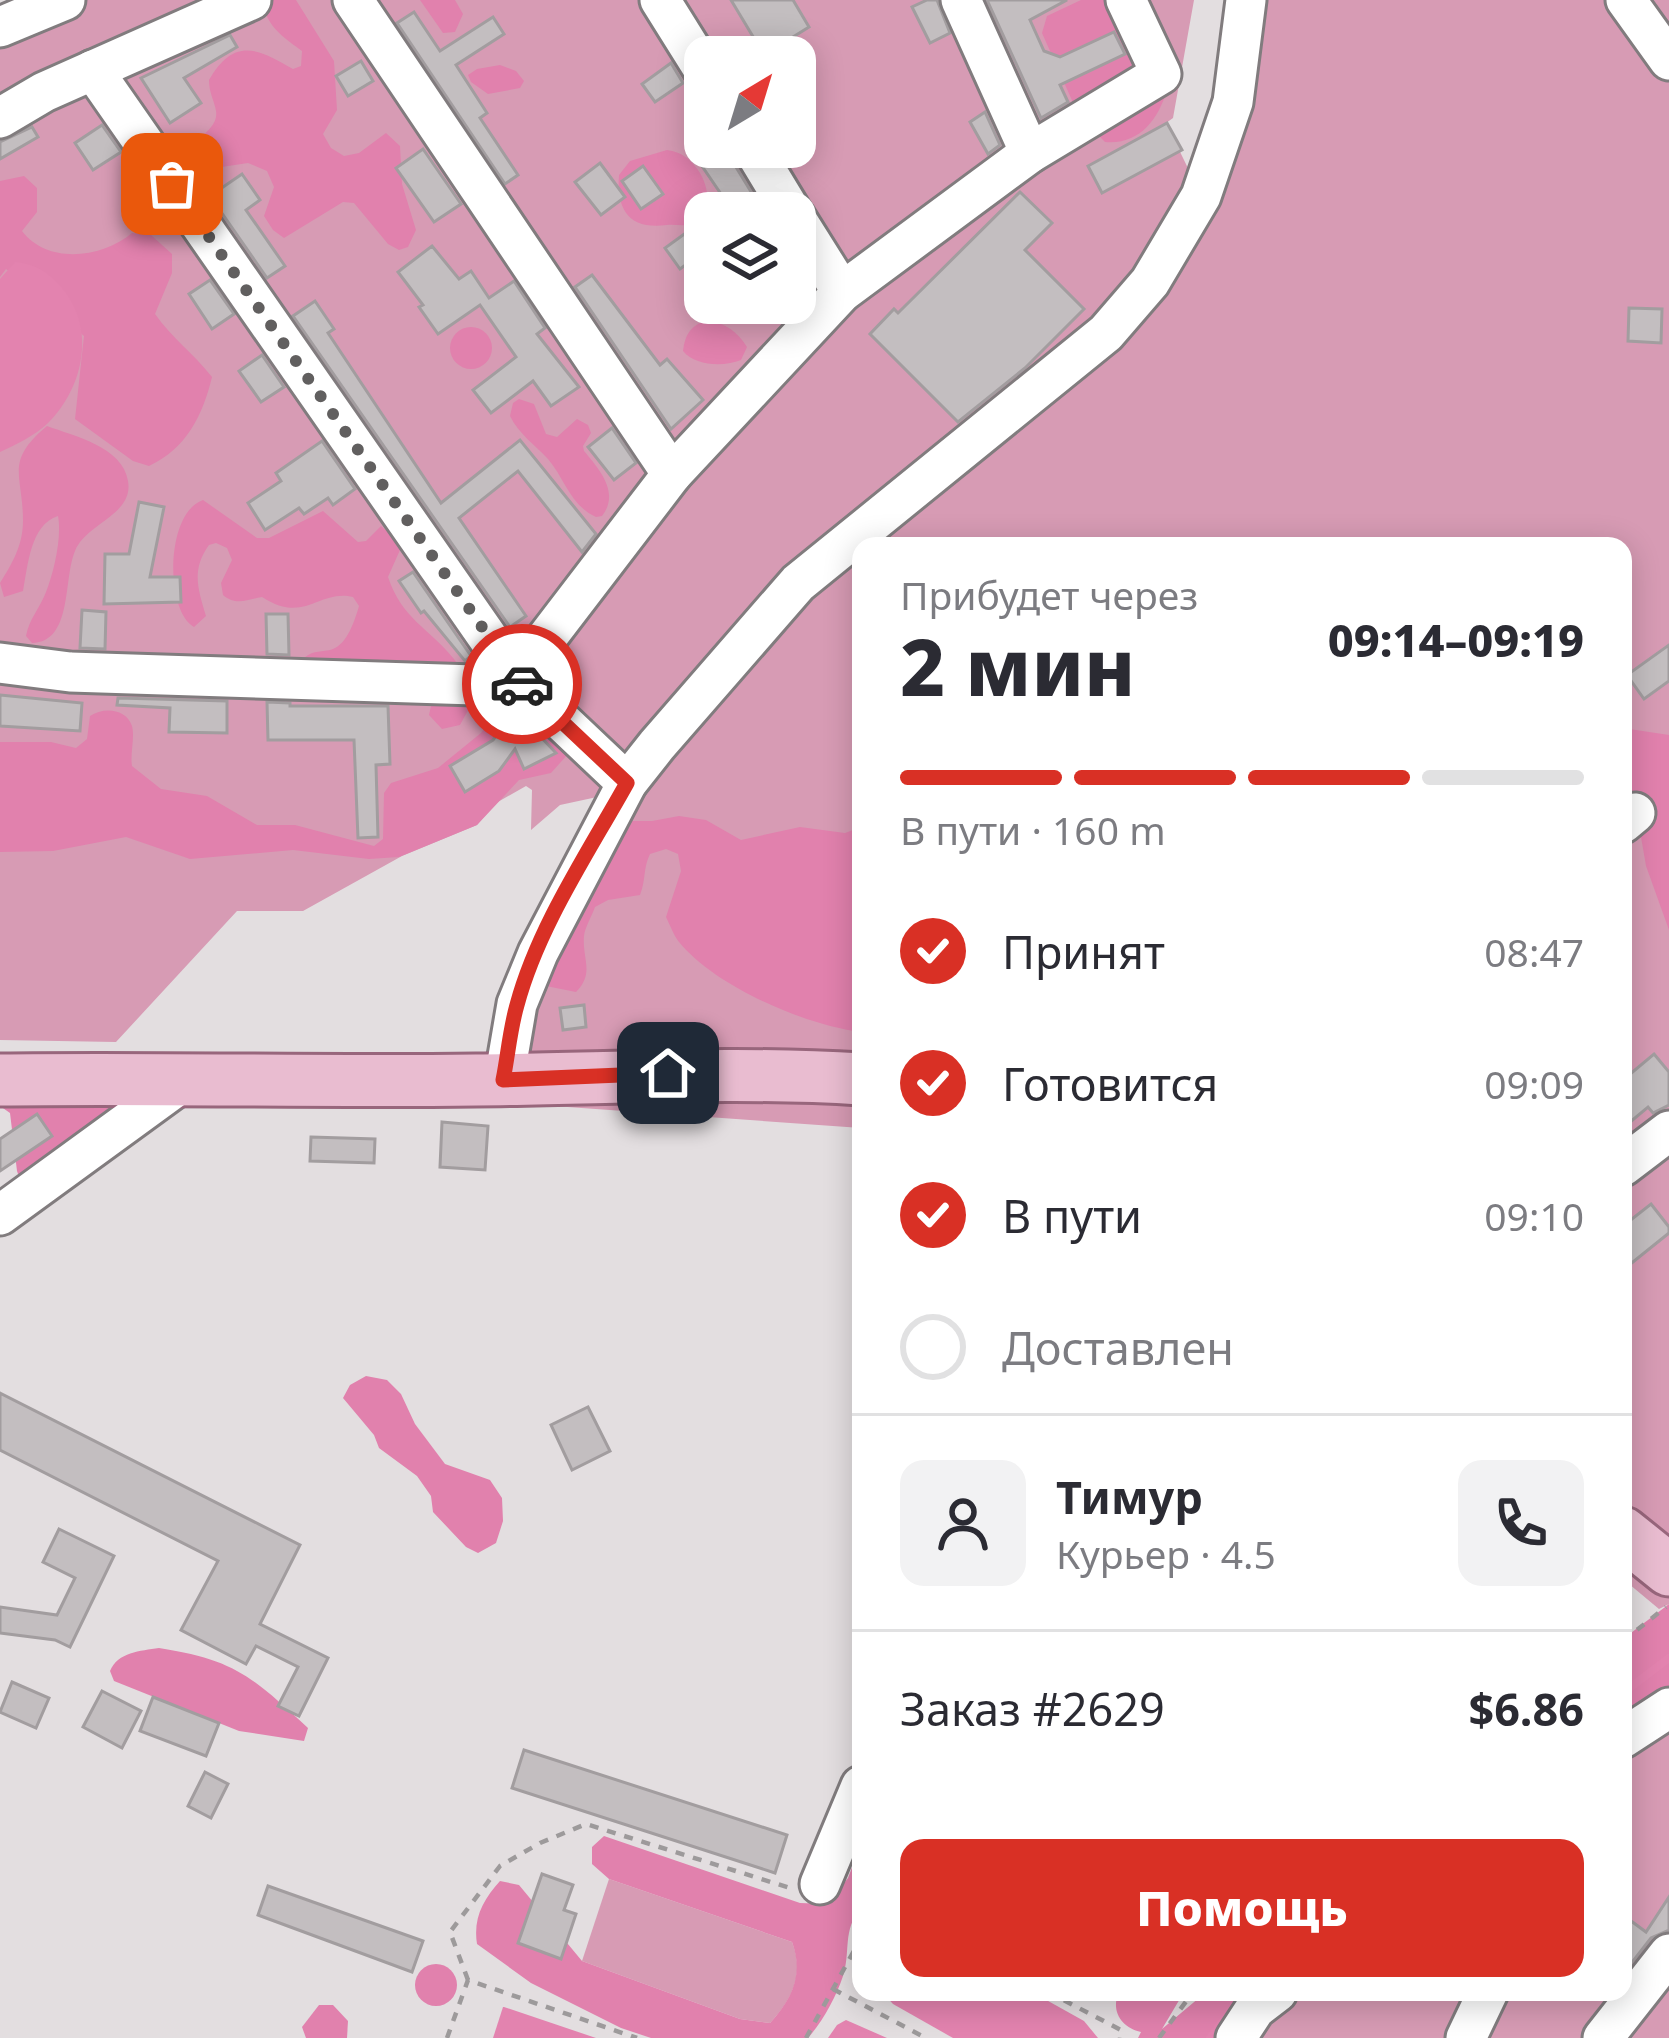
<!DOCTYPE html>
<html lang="ru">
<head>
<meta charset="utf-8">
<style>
	body { margin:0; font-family:"Noto Sans",sans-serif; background:#f2f2f3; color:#2b2b33; height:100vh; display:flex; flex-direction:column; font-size:45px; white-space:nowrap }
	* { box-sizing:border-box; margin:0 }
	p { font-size:39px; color:#7c7c81 }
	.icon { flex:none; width:66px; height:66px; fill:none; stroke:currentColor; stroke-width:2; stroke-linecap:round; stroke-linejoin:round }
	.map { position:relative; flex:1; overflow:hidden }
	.side { position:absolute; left:852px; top:537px; width:780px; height:1464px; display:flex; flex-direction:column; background:#fff; border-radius:24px; box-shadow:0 6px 30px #0003 }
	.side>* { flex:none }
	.needle { width:78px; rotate:38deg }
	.buttons { position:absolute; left:684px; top:36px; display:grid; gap:24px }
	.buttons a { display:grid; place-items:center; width:132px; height:132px; border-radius:24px; background:#fff; box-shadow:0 6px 30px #0003; font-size:60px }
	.pin { position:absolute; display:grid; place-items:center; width:102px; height:102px; color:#fff; margin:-51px; border-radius:24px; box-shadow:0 6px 18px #0006 }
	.courier { position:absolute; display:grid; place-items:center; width:120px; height:120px; margin:-60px; border:9px solid #d93025; border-radius:50%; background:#fff; color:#222; box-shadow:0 3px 15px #0007 }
	.headline em { font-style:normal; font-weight:800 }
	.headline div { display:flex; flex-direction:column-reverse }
	.headline { display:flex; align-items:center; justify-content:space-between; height:204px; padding:0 48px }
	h1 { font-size:78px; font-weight:800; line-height:90px }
	.bar { display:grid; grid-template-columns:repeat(4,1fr); gap:18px 12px; align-content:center; height:144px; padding:0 48px }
	.bar i { height:15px; border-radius:9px; background:#e1e1e2 }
	.bar .active { background:#d93025 }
	.bar p { grid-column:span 4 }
	.line { display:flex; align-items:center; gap:30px; padding:0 48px; border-top:3px solid #e1e1e2 }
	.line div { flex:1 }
	.round { display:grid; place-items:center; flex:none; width:126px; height:126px; border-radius:24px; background:#f2f2f3 }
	ol { padding:0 48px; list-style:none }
	li { display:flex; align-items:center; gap:36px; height:132px }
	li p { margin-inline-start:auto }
	li .icon { padding:12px; border-radius:50%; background:#d93025; color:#fff; stroke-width:4 }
	li:last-child { color:#7c7c81 }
	li i { width:66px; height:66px; border:6px solid #e1e1e2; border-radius:50% }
	.primary-button { display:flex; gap:24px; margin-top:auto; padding:24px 48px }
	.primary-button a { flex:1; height:138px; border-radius:24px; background:#d93025; color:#fff; font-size:48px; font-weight:800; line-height:138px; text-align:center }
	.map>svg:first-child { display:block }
	.green { fill:#d79bb4; fill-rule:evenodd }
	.forest { fill:#e181ad }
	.water { fill:#e383af }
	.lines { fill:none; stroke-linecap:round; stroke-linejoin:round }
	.stream { stroke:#e383af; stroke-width:8 }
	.building { fill:#c3bec0; stroke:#a29d9f; stroke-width:3 }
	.minor-casing { stroke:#817c7e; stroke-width:45 }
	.major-casing { stroke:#98667c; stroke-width:57 }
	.path { stroke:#9d9a9b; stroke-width:4.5; stroke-dasharray:9 9; stroke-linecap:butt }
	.minor { stroke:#fff; stroke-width:39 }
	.major { stroke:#e9bcd0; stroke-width:51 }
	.done { stroke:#615f5f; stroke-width:12; stroke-dasharray:0 21.6 }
	.route { stroke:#d93025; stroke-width:15 }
</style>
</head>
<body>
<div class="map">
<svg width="1669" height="2038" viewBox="0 0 1669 2038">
	<rect width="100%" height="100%" fill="#e3dee0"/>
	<!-- green -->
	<g class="green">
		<path d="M65,0h1129l-21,118 -7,5 35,72 45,-195h423v1604l-10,5 -36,-30v-1033h-762v582l-404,-29 47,-19 107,-286 -51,11 -29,25 1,-40 -6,-4 -30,17 -19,22 -75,31 -99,55h-66l-121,131 -116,-2v-1013zM705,57h90v90h-90zM705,213h90v90h-90z"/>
		<polygon points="1669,1708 1669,2038 1236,2038 1277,1992 1623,1992 1623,1738"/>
		<path d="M609,1879l183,63c13,32 0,57 -22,81l-30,-4 -158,-58z"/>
	</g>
	<!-- forest -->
	<g class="forest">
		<path d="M271,0h25l38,61 3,49 -14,24 8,14 13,8 15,-3 27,-20 14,13 2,38 14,46 -8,17 -9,3 -11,-6 -34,-41 -11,-1 -59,36 -11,-8 -9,-14 10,-29 -7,-16 -19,-8 -46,7 -17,-18c9,-13 34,-23 31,-41 -2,-11 -7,-18 -7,-31 25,-43 48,-32 84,-11l8,-3 1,-15c-16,-12 -32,-22 -38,-42z"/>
		<polygon points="420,0 455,0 463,14 455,32 443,33"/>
		<path d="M1081,0h28l58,90c-9,30 -28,55 -62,52l-26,-26 -37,-83 5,-17z"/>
		<polygon points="500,65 516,71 524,81 520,88 488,94 471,82 468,75 477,69"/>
		<path d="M667,150c15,2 23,9 31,20 12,17 17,50 -12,55 -6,1 -13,-1 -19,0 -36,5 -51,-13 -48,-50l11,-14z"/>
		<path d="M24,176l13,12v24l-15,19c26,34 80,27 110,2l19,2 21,19v19l-17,41c17,24 39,40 57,63 -9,38 -26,72 -63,89l-16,-5 -58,-42 9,-83 -78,-67 -6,8v-96z"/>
		<path d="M708,320c17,3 30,12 39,27l-6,13c-17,7 -46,6 -58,-9 2,-17 8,-26 25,-31z"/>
		<circle cx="471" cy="348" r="21"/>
		<path d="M519,399l15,5 12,30 11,3 20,-18 11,6 3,8 -8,13 1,5c16,19 36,42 18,65l-6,1c-26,-12 -31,-38 -48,-58 -14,-15 -29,-25 -38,-43l3,-13z"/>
		<path d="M47,426c27,10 76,21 81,55 6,34 -42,42 -53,70 -12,28 -2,91 -43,92l-6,-7c3,-17 14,-28 20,-44 8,-20 16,-55 12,-76 -28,9 -30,50 -35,75l-19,6 -4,-14c12,-19 23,-38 23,-62 0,-47 -19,-59 24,-95z"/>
		<path d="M203,500l54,38h12l54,-27 35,31 8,-1 15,-15 15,13 4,11 -12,27c14,42 41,51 66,82 10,13 13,29 18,44l-12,22 -18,4 -13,-14 5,-23 -130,-24v-10c11,-9 17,-5 29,-9 14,-5 22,-29 26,-43l-6,-9c-35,-8 -48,28 -91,0 -16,3 -26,9 -39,-2l-2,-12 11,-23 -5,-12 -11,-5 -7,2c-18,25 -11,44 -3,71l-12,11c-29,-16 -29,-114 9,-127z"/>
		<path d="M518,696l51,57 -18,20 -32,7 -42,45 -78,32 -30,2 -76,-9 -103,9 -64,-22 -73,14 -53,1v-110h51l25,6 11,-9 3,-23c13,-9 36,-8 42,10 3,11 -2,28 0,40l29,23 46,7 50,29h38l79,21 9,-7 1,-46 7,-10 47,-15 43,-35 24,-33z"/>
		<polygon points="1623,728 1669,735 1669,930 1646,866 1641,837 1644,813 1636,796 1623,790"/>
		<path d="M679,816l27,4 35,20 59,-13 45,6 16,-6v205c-56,-7 -145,-45 -182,-90 -5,-6 -9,-17 -13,-25l15,-46 -3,-17 -12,-5 -16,5c-7,14 -4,26 -10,41l-32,5 -13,7c-3,9 -10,20 -11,29 -2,23 11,37 -8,56l-30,-6 -2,-7 78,-158h30z"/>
		<polygon points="0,1072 113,1080 128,1119 25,1194 17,1171 10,1113 0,1106"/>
		<polygon points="366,1376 387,1380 401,1394 415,1424 445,1464 490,1480 502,1498 503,1521 496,1543 478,1553 466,1547 433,1512 431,1496 417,1476 379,1448 374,1435 343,1398 350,1385"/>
		<polygon points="1669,1604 1669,1708 1623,1738 1623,1639"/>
		<path d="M159,1648c77,12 93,29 149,80l-4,13 -65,-10 -125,-50 -4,-10c8,-19 30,-20 49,-23z"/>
		<path d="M604,1836l196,67 28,1 20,-26 13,-34v65c-19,20 -10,43 -18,67 -7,21 -20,45 -35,62h-157l-30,-10 -90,-45 -54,-39c-4,-26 6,-44 23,-63l19,4 63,76 158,58 30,4c22,-24 34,-49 22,-81l-183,-63 -17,-15v-17z"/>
		<circle cx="436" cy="1985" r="21"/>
		<path d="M1119,1992h65l-22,37 44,-37h71l-41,46h-98l3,-6c-19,-4 -31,-21 -22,-40z"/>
		<polygon points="319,2005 333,2005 348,2021 347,2038 306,2038 302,2027"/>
	</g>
	<!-- water -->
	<g class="water">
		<path d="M15,262c21,2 33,10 47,26 34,40 22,99 -14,135 -14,13 -31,21 -48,29v-173z"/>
		<polygon points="882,1992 1032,1992 1084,2021 1098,2038 953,2038 893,2004"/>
		<polygon points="503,2007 504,2007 596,2038 493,2038"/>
		<polygon points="846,2020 887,2038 828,2038 837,2025"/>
	</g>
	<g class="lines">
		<!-- stream -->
		<g class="stream">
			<polyline points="1623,1693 1669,1658"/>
			<polyline points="1210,2038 1244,1993"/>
		</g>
	</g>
	<!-- building -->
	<g class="building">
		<polygon points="731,0 793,0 809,27 764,55"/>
		<polygon points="927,0 937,0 950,33 930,43 912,7"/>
		<polygon points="987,0 1067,0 1030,20 1044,51 1060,57 1114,32 1125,54 1060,85 1068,102 1041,118"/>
		<polygon points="414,12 440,51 493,17 504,34 456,65 487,113 480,118 518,175 505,184 397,23"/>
		<polygon points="230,35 237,47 184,78 201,103 170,123 141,78"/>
		<polygon points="361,61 373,81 348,96 336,76"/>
		<polygon points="671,63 683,83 655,102 642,84"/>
		<polygon points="985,112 1000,145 988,154 970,122"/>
		<polygon points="1167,123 1182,150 1102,193 1088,166"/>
		<polygon points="102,125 121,152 93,170 75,143"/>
		<polygon points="32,127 38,137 0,159 0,142"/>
		<polygon points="689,147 728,147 731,159 764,213 734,213"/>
		<polygon points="423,149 461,204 434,222 396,168"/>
		<polygon points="600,163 625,197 601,215 575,182"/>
		<polygon points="643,166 663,194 641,209 622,181"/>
		<polygon points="242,174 260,200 246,210 285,266 267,278 210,196"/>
		<polygon points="1020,192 1052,223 1025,250 1084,309 1025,368 958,422 870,334 894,309 898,313"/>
		<polygon points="705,219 705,251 680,269 665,248"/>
		<polygon points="432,246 459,279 471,271 489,298 514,281 545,328 537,334 579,387 551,406 533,381 491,413 473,390 516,357 480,305 438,334 419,307 423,305 398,272"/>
		<polygon points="592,275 660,365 667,359 703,400 671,429 575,287"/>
		<polygon points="210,280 234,314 212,329 189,294"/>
		<polygon points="315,301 334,329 328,333 441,503 520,440 596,534 582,552 518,471 459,518 526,616 510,627 293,316"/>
		<polygon points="1629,308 1662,309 1661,343 1628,341"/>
		<polygon points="262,355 284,387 261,402 239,371"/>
		<polygon points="612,428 636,463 614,480 588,447"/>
		<polygon points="322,441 355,489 333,505 328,498 304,514 299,508 265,530 248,503 281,481 276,473"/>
		<polygon points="139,502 164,507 150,577 180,577 181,602 104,604 105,554 129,554"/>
		<polygon points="413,572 471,656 465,661 424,611 421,613 399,581"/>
		<polygon points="82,610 106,612 105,649 80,648"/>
		<polygon points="266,614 288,614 289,655 267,654"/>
		<polygon points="1669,645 1669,681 1644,699 1627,675"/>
		<polygon points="0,695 82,703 80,731 0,726"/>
		<polygon points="118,698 227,701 227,733 169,732 170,708 117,705"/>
		<polygon points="267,702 290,703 290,706 388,706 390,764 376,765 378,837 358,838 354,740 268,740"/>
		<polygon points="515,710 556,753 524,769 515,749 499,771 465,792 450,766 493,740"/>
		<polygon points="584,1005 586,1027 563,1030 560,1008"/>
		<polygon points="1654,1054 1669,1072 1669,1105 1653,1113 1648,1107 1623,1128 1623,1080"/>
		<polygon points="37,1114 52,1136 0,1171 0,1139"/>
		<polygon points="442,1122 488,1126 485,1170 440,1167"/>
		<polygon points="311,1137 375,1139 374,1163 310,1161"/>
		<polygon points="1651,1204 1669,1227 1669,1233 1623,1270 1623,1226"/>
		<polygon points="0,1393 300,1545 260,1624 328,1658 299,1716 278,1706 298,1667 256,1646 246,1664 181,1630 218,1561 0,1450"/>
		<polygon points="588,1407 610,1451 572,1470 551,1425"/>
		<polygon points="59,1529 114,1556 70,1647 55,1640 0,1633 0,1607 57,1615 75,1578 43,1562"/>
		<polygon points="12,1682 49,1698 36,1728 0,1712"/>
		<polygon points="102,1691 141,1711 122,1748 83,1727"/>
		<polygon points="153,1697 219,1723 206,1756 140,1731"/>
		<polygon points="524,1750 787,1835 775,1873 512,1788"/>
		<polygon points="205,1772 228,1784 211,1818 188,1806"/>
		<polygon points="542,1874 573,1885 564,1910 576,1914 561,1959 518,1943"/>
		<polygon points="268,1886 423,1941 412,1972 258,1915"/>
		<polygon points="1669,1897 1669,1930 1651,1938 1623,1974 1623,1915 1646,1932"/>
	</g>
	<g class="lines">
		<!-- minor casing -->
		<g class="minor-casing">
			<g id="minor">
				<polyline points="660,0 705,72"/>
				<polyline points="961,0 1030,153"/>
				<polyline points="1626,0 1669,60"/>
				<polyline points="0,27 65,0"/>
				<polyline points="93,70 516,678 627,783"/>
				<polyline points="0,118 44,92 251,0"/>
				<polyline points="752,147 792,213"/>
				<polyline points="795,217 842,292"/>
				<polyline points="672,474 842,292 1030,153 1161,74 1126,0"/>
				<polyline points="0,663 70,672 506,686 516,678 672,474 353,0"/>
				<polyline points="1623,823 1635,813"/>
				<polyline points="504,1080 517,1004 538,953 627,783 657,745 798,583 1106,333 1150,282 1201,196 1233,102 1246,0"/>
				<polyline points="1623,1166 1669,1131"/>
				<polyline points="0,1215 188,1078"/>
				<polyline points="1623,1738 1669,1708"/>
				<polyline points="820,1884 861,1786"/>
				<polyline points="1236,2038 1255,2009 1277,1992"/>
				<polyline points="1466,2038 1488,1992"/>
				<polyline points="1603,2038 1669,1954"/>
			</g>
		</g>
		<!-- major casing -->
		<g class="major-casing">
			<g id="major">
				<path d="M0,1080c159,-2 318,2 476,0 129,-1 256,-9 385,-1"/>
				<polyline points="1623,1533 1669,1570"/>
			</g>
		</g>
		<!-- path -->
		<g class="path">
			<polyline points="1623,1641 1666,1607"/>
			<polyline points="468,1980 450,1932 500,1866 540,1843 586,1824 790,1888"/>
			<polyline points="833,1989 926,2038"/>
			<polyline points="1048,1992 1121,2030 1120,2038"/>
			<polyline points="447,2038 468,1980 637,2038"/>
			<polyline points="806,2038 861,1938"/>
			<polyline points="1159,2038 1193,1992"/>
		</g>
		<!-- minor -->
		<use href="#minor" class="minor"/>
		<!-- major -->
		<use href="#major" class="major"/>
	</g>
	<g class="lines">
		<!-- done -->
		<polyline class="done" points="172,184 522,684"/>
		<!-- route -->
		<path class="route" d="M522,684l105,99c-39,70 -89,144 -110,222 -7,24 -9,50 -14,75l165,-7"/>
	</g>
</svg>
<div class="buttons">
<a><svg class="needle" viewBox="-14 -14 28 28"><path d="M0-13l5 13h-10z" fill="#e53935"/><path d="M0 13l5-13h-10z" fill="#7c7c81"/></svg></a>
<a><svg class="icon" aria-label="layers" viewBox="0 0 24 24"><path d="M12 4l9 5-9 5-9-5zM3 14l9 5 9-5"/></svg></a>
</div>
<div class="pin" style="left:172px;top:184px;background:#ea580c"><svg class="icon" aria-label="bag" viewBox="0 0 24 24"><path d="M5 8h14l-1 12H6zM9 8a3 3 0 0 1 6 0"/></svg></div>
<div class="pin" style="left:668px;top:1073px;background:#1f2937"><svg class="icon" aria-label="home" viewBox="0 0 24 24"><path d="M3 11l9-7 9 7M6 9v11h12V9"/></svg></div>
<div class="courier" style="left:522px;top:684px"><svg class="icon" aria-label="car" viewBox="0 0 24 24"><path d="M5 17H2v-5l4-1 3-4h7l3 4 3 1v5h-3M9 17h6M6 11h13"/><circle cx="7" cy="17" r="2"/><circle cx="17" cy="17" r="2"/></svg></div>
<section class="side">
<div class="headline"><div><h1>2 мин</h1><p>Прибудет через</p></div><em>09:14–09:19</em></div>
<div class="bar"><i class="active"></i><i class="active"></i><i class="active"></i><i></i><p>В пути · 160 m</p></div>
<ol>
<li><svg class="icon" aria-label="check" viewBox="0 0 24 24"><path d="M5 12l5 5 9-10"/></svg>Принят<p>08:47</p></li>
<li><svg class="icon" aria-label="check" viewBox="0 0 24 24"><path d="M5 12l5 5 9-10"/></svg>Готовится<p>09:09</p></li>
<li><svg class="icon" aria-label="check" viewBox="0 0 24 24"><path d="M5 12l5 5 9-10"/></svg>В пути<p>09:10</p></li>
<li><i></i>Доставлен</li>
</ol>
<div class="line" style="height:216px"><a class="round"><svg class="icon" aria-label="person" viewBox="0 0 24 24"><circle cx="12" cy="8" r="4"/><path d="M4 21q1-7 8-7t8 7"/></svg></a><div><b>Тимур</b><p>Курьер · 4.5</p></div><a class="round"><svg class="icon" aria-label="phone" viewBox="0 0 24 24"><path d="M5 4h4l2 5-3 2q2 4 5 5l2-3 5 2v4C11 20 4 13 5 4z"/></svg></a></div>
<div class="line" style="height:156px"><div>Заказ #2629</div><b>$6.86</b></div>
<div class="primary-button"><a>Помощь</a></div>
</section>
</div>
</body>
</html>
